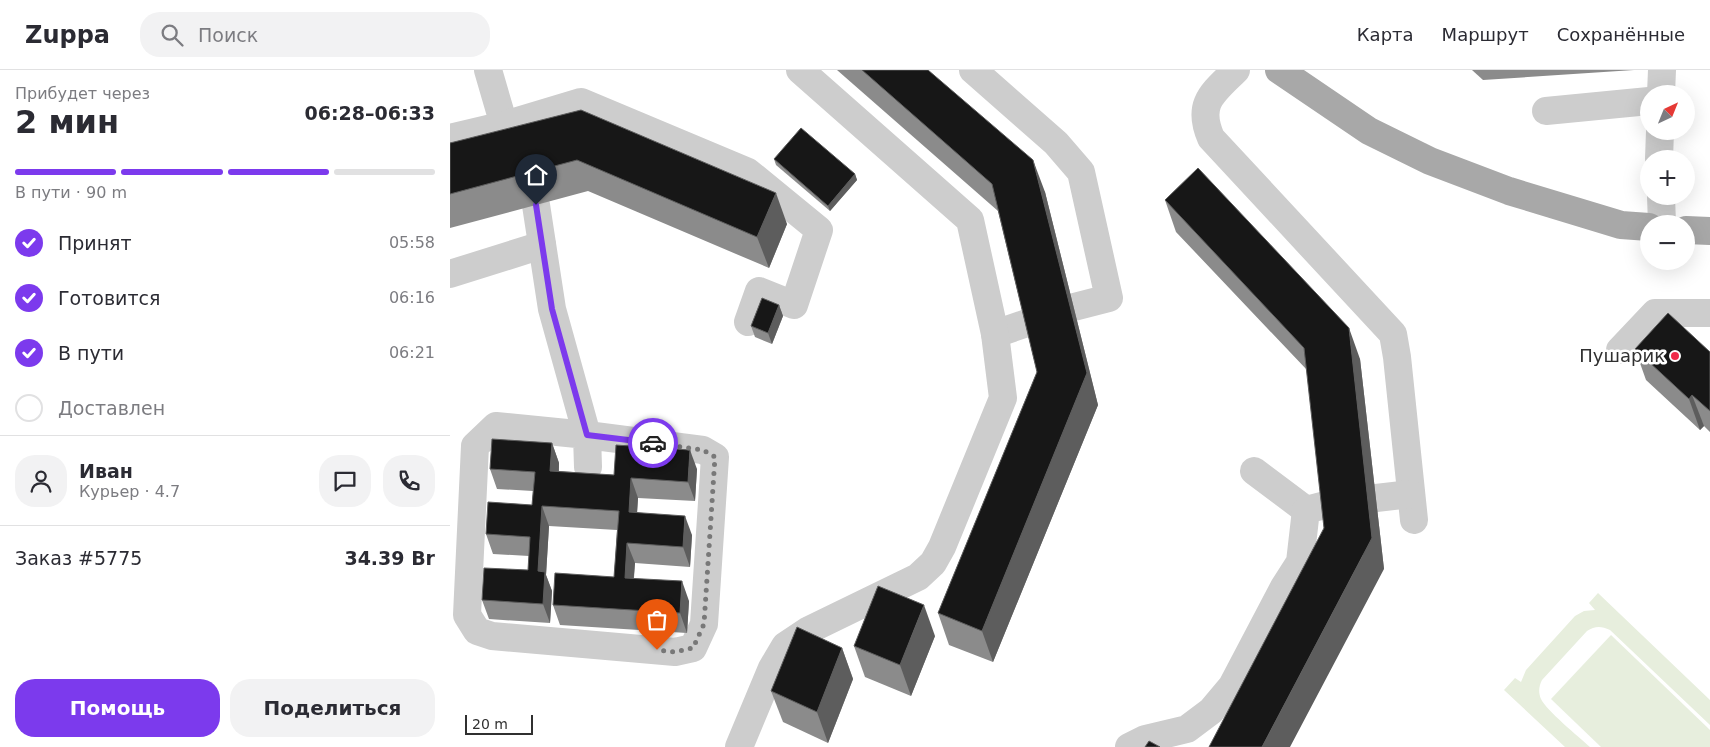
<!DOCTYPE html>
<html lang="ru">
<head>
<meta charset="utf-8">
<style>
	body { margin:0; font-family:"DejaVu Sans",sans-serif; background:#f2f2f3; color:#2b2b33; height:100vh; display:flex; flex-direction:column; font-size:19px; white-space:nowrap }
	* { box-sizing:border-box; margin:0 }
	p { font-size:16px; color:#7c7c81 }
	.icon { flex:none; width:28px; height:28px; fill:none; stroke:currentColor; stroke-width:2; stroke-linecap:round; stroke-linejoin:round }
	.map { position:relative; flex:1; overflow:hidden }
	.sheet { display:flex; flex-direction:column; background:#fff; width:450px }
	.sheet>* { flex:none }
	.needle { width:32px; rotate:43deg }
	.tools { position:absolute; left:1190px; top:15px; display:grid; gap:10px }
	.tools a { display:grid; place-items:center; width:55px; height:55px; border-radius:50%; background:#fff; box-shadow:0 5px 20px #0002; font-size:25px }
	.scale { position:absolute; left:15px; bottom:12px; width:68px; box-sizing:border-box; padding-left:5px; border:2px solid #303030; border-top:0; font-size:14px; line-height:18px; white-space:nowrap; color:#303030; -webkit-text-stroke:4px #fff; paint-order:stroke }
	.pin { position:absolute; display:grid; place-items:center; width:42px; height:42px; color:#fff; margin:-51px -21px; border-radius:50% 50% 50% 0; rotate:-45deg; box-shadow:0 0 5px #0007 }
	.pin .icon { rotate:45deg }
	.courier { position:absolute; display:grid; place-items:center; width:50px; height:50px; margin:-25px; border:4px solid #7c3aed; border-radius:50%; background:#fff; color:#222; box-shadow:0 1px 6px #0007 }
	.head em { font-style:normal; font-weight:600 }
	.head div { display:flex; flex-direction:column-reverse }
	.head { display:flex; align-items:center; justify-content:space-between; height:85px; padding:0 15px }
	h1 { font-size:32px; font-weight:600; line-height:38px }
	.bar { display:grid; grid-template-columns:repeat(4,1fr); gap:8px 5px; align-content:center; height:60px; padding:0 15px }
	.bar i { height:6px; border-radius:4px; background:#e1e1e2 }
	.bar .current { background:#7c3aed }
	.bar p { grid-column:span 4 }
	.line { display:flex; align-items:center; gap:12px; padding:0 15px; border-top:1px solid #e1e1e2 }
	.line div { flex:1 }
	.round { display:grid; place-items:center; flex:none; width:52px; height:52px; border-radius:20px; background:#f2f2f3 }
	ol { padding:0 15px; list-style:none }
	li { display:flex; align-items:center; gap:15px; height:55px }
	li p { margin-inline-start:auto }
	li .icon { padding:5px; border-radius:50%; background:#7c3aed; color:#fff; stroke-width:4 }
	li:last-child { color:#7c7c81 }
	li i { width:28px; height:28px; border:2px solid #e1e1e2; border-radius:50% }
	.action { display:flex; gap:10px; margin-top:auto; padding:10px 15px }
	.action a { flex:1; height:58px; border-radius:20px; background:#7c3aed; color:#fff; font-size:20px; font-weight:600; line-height:58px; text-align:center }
	.action a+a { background:#f2f2f3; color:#2b2b33 }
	header { display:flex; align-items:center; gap:30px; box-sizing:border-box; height:70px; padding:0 25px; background:#fff; border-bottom:1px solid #e1e1e2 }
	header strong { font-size:24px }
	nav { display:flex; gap:28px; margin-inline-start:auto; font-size:18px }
	.search { width:350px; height:45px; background:#f2f2f3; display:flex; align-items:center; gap:12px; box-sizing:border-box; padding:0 18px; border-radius:20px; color:#7c7c81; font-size:19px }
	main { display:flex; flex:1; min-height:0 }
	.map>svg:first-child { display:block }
	.green { fill:#e7eedd }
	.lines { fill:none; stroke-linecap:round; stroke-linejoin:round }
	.minor { stroke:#cdcdcd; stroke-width:28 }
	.major { stroke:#a8a8a8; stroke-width:28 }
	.wall { fill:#8b8b8b }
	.shaded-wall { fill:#5d5d5d }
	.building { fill:#171717; stroke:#5d5d5d }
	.done { stroke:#787878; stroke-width:5; stroke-dasharray:0 9 }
	.route { stroke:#7c3aed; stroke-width:6 }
	.poi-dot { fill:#ef2a49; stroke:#fff; stroke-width:2 }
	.labels { text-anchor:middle; stroke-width:5; stroke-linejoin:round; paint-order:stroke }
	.poi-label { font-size:18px; fill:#303030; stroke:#fff; text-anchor:end }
</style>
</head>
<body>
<header>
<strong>Zuppa</strong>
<div class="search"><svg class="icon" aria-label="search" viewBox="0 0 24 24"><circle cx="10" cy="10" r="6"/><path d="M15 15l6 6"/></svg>Поиск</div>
<nav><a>Карта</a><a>Маршрут</a><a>Сохранённые</a></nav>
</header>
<main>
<section class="sheet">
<div class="head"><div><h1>2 мин</h1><p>Прибудет через</p></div><em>06:28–06:33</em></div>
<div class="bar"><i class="current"></i><i class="current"></i><i class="current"></i><i></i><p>В пути · 90 m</p></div>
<ol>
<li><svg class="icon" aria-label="check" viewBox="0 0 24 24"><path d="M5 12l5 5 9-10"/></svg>Принят<p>05:58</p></li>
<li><svg class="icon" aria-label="check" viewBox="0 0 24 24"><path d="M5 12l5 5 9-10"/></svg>Готовится<p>06:16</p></li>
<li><svg class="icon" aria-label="check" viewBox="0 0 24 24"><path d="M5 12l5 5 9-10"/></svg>В пути<p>06:21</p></li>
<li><i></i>Доставлен</li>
</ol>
<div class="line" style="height:90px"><a class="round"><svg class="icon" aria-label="person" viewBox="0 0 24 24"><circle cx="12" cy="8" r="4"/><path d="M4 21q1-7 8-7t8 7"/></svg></a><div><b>Иван</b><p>Курьер · 4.7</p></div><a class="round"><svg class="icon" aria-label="chat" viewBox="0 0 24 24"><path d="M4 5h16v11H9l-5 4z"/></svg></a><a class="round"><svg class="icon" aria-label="phone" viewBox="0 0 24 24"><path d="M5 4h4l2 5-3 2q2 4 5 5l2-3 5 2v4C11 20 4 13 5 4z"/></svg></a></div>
<div class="line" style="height:65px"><div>Заказ #5775</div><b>34.39 Br</b></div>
<div class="action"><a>Помощь</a><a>Поделиться</a></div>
</section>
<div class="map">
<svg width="1260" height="677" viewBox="0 0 1260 677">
	<rect width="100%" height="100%" fill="#fff"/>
	<!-- green -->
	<g class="green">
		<path d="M1148,523l112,107v25l-100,-95c-9,-4 -15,-4 -23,1l-45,49c-3,6 -4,12 -1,19 5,11 38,38 49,48h-25l-61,-57 11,-12 6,4 5,-12 49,-54 9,-5 11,-1 -6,-7z"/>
		<polygon points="1161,565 1260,660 1260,677 1151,677 1101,629"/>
	</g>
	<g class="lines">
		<!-- minor -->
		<g class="minor">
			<polyline points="38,0 54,55 62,70"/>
			<polyline points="523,0 606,73 631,102 659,228 624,237"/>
			<path d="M786,0c-23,23 -40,33 -25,68l182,196 4,23 17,163"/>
			<polyline points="1211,24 1212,0"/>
			<polyline points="1096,41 1199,31"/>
			<polyline points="0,68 54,55 131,32 298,102 369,160 344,235 309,221 298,252"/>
			<polyline points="1209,89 1210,61"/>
			<polyline points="1211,126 1212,154"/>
			<polyline points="86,135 102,239 137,365 253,380 265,387 254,554 243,578 225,582 42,566 27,561 17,545 25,376 46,356 137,365 138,397"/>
			<polyline points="0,204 92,175"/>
			<polyline points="545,264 580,252"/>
			<polyline points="1170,280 1205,243 1260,243"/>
			<polyline points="804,401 856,440"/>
			<polyline points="926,428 961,424"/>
			<polyline points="289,677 322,598 335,576 359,560 468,507 483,493 492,477 553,328 545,264 520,150 350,0"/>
			<polyline points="679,677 695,669 737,659 761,641 782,616 834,517 850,492 856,440 879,434"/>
		</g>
		<!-- major -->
		<g class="major">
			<polyline points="829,0 919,61 980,91 1059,121 1171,155 1199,157"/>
			<polyline points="1236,160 1260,161"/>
		</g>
	</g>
	<!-- wall -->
	<g class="wall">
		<polygon points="387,0 478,0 595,122 648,335 543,592 499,575 488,543 587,302 548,141"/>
		<polygon points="1022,0 1184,0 1033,10"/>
		<polygon points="131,40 337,154 319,198 138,121 0,158 0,73"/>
		<polygon points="324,89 405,104 407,110 380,141 326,95"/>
		<polygon points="715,130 910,289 934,499 874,458 857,300 726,162"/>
		<polygon points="329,235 333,246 322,274 305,267 301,256"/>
		<polygon points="1185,279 1260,282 1260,362 1254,356 1250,360 1196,310"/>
		<polygon points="102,373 109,393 109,401 164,405 247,399 245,431 188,428 187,442 242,465 240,497 185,493 184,508 239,531 237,563 110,555 103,535 164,507 167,460 99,456 96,505 102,521 100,553 39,549 32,530 78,500 79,486 43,484 36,464 82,435 83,421 47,419 40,399"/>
		<polygon points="485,566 461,626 415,607 404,576"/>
		<polygon points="392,578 403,609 378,673 333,652 321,621"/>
	</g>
	<!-- shaded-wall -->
	<g class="shaded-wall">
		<polygon points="583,90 595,122 648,335 543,592 532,561 637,303"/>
		<polygon points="405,104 407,110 380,141 378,136"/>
		<polygon points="326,123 337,154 319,198 307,167"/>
		<polygon points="329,235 333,246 322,274 318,263"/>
		<polygon points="899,258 910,289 934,499 840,677 812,677 922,468"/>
		<polygon points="1242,325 1254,356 1250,360 1239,329"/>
		<polygon points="102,373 109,393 108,420 100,401"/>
		<polygon points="240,380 247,399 245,431 238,412"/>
		<polygon points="181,408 188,428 186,461 179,442"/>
		<polygon points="92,436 99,456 96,505 102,521 100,553 93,534 88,501"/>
		<polygon points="235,446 242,465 240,497 233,477"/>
		<polygon points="177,473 185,493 182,527 175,508"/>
		<polygon points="232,511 239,531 237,563 230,543"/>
		<polygon points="474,535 485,566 461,626 450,595"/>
		<polygon points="392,578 403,609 378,673 367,642"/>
	</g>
	<!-- building -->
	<g class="building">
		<polygon points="412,0 478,0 583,90 637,303 532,561 488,543 587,302 542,114"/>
		<polygon points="131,40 326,123 307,167 127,90 0,124 0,73"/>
		<polygon points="351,58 405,104 378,136 324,89"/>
		<polygon points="748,98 899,258 922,468 812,677 759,677 874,458 854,278 715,130"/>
		<polygon points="312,228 329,235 318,263 301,256"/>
		<polygon points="1218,243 1260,282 1260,341 1242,325 1239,329 1185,279"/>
		<polygon points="42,369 102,373 100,401 164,405 166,375 240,380 238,412 181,408 179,442 235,446 233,477 177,473 175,508 232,511 230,543 103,535 105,503 164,507 169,441 92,436 88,501 95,502 93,534 32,530 34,498 78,500 80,467 36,464 38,432 82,435 85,402 40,399"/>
		<polygon points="428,516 474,535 450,595 404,576"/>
		<polygon points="347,557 392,578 367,642 321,621"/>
		<polygon points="699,671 710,677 695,677"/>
	</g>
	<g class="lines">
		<!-- done -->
		<polyline class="done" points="203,373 253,380 265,387 254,554 243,578 225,582 207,580"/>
		<!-- route -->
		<polyline class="route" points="86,135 102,239 137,365 203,373"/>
	</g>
	<!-- markers -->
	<circle class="poi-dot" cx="1225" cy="286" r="5"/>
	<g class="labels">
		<!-- poi labels -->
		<g class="poi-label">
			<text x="1215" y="292">Пушарик</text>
		</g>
	</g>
</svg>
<div class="tools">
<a><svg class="needle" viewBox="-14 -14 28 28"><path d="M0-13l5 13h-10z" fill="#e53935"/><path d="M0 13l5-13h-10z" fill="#7c7c81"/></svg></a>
<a>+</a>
<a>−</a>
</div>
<div class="scale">20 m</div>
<div class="pin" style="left:207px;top:580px;background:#ea580c"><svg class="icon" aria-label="bag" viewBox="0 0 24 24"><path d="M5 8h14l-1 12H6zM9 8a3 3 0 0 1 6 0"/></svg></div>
<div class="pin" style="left:86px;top:135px;background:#1f2937"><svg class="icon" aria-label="home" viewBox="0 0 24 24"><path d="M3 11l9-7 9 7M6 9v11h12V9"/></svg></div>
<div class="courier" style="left:203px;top:373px"><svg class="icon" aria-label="car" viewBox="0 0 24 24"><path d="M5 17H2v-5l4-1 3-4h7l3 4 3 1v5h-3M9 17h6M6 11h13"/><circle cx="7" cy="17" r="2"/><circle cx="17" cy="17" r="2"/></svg></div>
</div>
</main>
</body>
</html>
